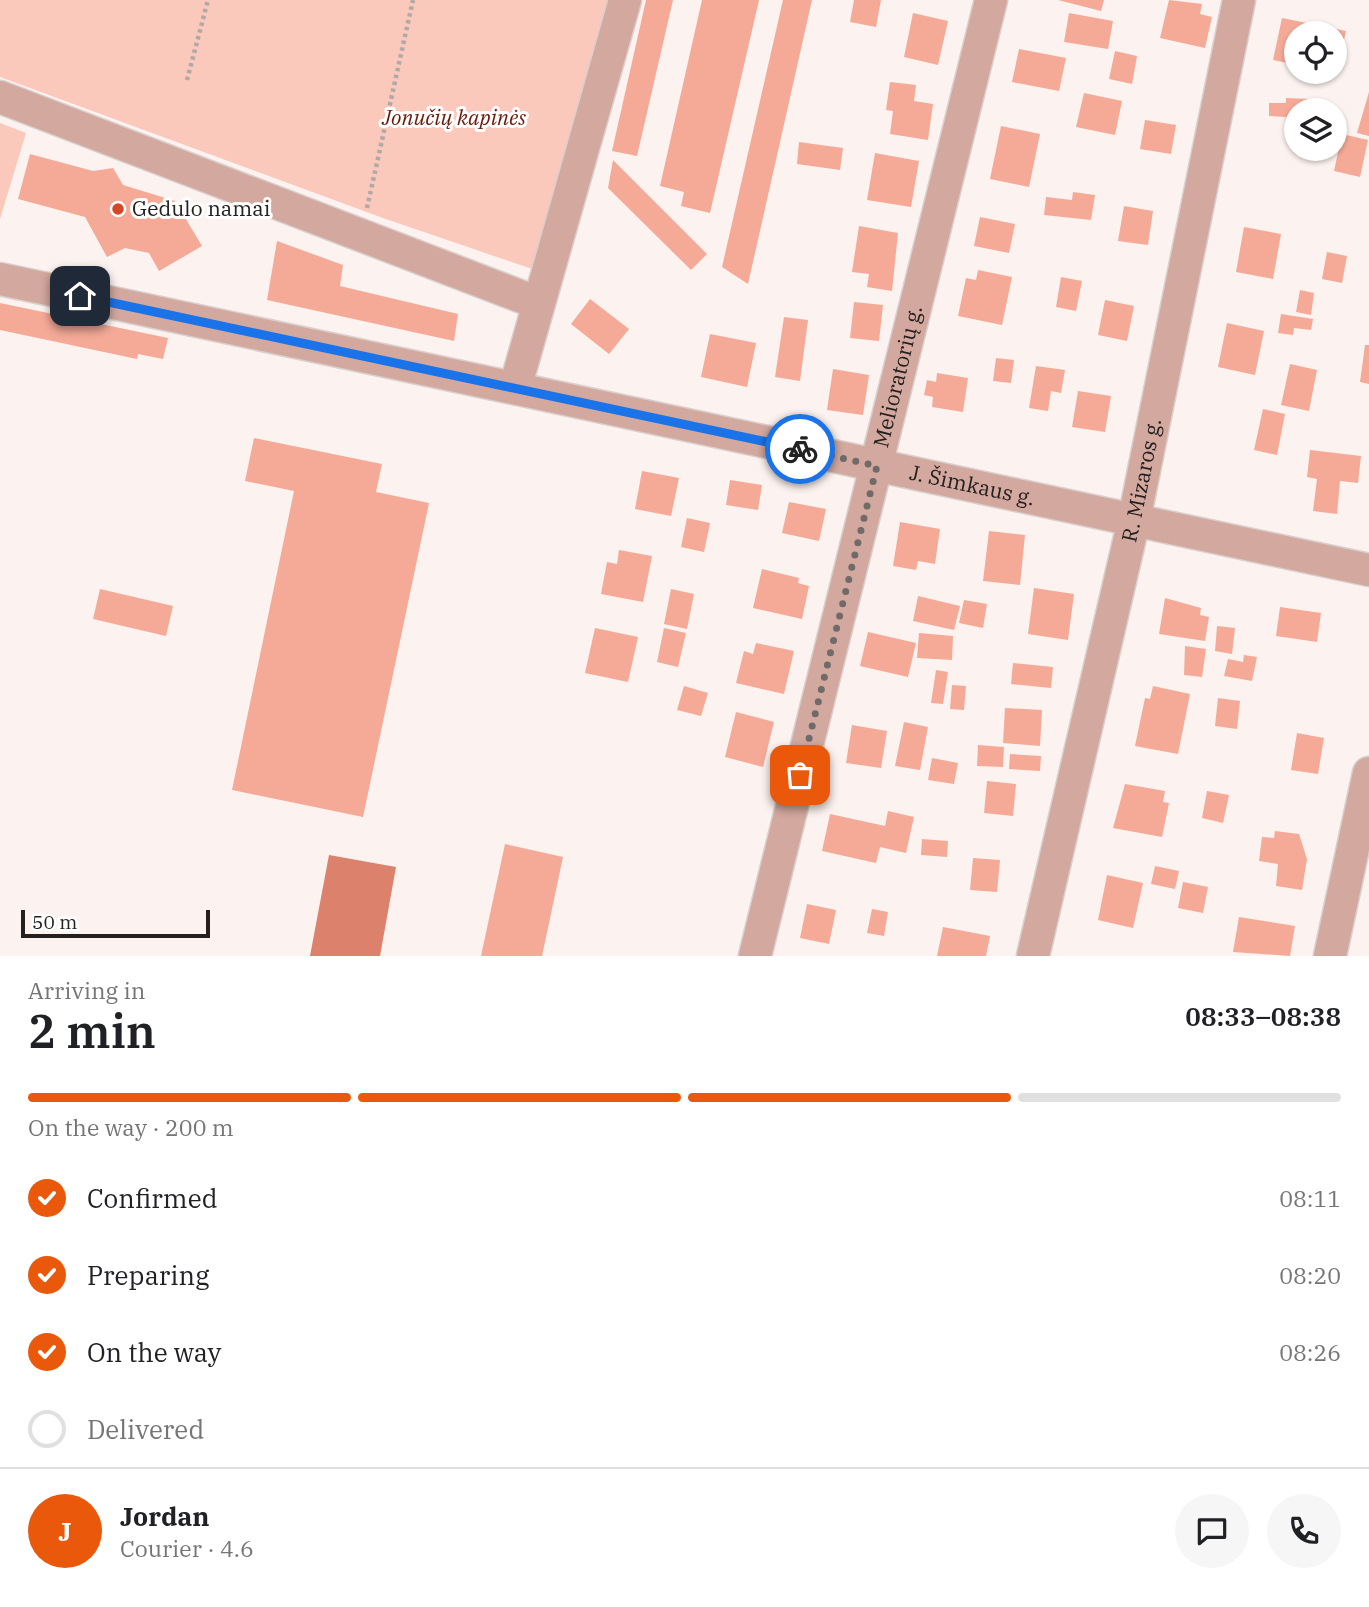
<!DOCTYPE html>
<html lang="en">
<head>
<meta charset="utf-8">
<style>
	body { margin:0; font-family:"IBM Plex Serif",serif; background:#f6f6f6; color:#202124; height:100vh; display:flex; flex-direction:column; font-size:26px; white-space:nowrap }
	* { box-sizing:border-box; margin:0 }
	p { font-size:23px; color:#757577 }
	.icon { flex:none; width:38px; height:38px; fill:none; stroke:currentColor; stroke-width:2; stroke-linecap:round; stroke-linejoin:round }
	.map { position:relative; height:956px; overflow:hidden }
	.panel { display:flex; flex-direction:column; background:#fff; flex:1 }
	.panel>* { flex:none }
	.controls { position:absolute; left:1284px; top:21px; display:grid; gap:14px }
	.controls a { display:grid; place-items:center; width:63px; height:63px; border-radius:50%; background:#fff; box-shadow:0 2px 5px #0004; font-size:35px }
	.scale { position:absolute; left:21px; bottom:18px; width:189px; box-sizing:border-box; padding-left:7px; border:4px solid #24201f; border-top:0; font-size:19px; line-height:24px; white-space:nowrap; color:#24201f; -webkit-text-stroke:5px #fff; paint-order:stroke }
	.pin { position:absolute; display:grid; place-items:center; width:60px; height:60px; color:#fff; margin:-30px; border-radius:14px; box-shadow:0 4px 10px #0006 }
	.courier { position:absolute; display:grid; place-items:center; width:70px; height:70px; margin:-35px; border:5px solid #1a73e8; border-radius:50%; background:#fff; color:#222; box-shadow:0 2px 9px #0007 }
	.head em { font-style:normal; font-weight:600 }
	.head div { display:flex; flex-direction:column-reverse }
	.head { display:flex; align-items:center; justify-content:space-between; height:119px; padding:0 28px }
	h1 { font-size:46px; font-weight:600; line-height:52px }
	.bar { display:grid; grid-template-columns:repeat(4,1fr); gap:10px 7px; align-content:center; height:84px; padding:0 28px }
	.bar i { height:9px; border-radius:5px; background:#e0e0e0 }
	.bar .active { background:#ea580c }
	.bar p { grid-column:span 4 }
	.line { display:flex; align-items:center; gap:18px; padding:0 28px; border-top:2px solid #e0e0e0 }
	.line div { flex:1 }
	.round { display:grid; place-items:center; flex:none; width:74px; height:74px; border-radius:37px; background:#f6f6f6 }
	ol { padding:0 28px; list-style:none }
	li { display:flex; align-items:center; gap:21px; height:77px }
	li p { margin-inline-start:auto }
	li .icon { padding:7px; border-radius:50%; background:#ea580c; color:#fff; stroke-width:4 }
	li:last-child { color:#757577 }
	li i { width:38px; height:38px; border:4px solid #e0e0e0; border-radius:50% }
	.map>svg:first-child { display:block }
	.green { fill:#fbc8bc }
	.water { fill:#dc816c }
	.building { fill:#f5aa98 }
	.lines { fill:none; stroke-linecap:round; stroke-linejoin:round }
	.minor-casing { stroke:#d9d0ce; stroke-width:35 }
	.path { stroke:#b1a9a7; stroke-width:4.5; stroke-dasharray:3.5 3.5; stroke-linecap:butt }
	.minor { stroke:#d3a89e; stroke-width:32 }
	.done { stroke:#706a68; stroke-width:7; stroke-dasharray:0 12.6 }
	.route { stroke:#1a73e8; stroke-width:9 }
	.poi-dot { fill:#d24829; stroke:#fff; stroke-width:2.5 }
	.labels { text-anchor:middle; stroke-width:6; stroke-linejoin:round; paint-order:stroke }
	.park-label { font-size:21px; font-style:italic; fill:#6c1a08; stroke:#fff }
	.poi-label { font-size:21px; fill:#24201f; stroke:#fff; text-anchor:start }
	.street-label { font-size:21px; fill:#24201f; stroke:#fff }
</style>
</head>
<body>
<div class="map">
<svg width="1369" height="956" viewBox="0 0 1369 956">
	<rect width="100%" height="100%" fill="#fcf2ef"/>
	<!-- green -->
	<g class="green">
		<polygon points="0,0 615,0 532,269 383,218 0,77"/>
		<polygon points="0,123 26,133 0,219"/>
	</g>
	<!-- water -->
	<polygon class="water" points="329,855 396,867 380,956 310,956"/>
	<!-- building -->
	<g class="building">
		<polygon points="646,0 673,0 637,156 612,151"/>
		<polygon points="702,0 759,0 710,213 681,206 684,192 660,186"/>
		<polygon points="783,0 812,0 748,284 722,267"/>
		<polygon points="854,0 881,0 876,27 850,22"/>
		<polygon points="1058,0 1104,0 1101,11"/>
		<polygon points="1169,0 1202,4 1200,14 1212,17 1205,48 1160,38"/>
		<polygon points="913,13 948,21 938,65 904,57"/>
		<polygon points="1069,13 1113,21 1108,49 1064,42"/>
		<polygon points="1282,18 1346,31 1336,76 1335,33 1297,33 1297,65 1273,60"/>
		<polygon points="1019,49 1066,58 1059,91 1012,82"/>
		<polygon points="1115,51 1137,56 1132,84 1109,79"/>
		<polygon points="890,82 916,85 914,101 933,104 928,140 890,134 893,111 886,110"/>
		<polygon points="1369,92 1369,136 1357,133"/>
		<polygon points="1084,93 1122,101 1115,135 1076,127"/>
		<polygon points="1286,98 1310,99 1310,110 1297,110 1297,123 1285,123 1286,117 1269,116 1269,103 1286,103"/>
		<polygon points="1145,120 1176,125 1171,154 1140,149"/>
		<polygon points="1001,126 1040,134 1029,187 990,179"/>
		<polygon points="1342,134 1368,140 1360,177 1334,171"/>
		<polygon points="799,142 843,148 840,170 797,164"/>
		<polygon points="875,153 919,161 911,207 867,200"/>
		<polygon points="30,154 93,171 113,168 123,185 175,201 202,246 159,271 149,253 125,248 107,257 85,217 18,199"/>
		<polygon points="613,160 707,254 691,270 608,188"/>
		<polygon points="1073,192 1095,195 1091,220 1044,215 1046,197 1072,200"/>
		<polygon points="1124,206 1153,211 1148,245 1118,241"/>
		<polygon points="980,217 1015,224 1009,253 974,246"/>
		<polygon points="859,226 898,233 892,291 867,287 869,274 852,272"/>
		<polygon points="1244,227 1281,234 1273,279 1236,272"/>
		<polygon points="277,241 343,265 340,286 458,314 454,341 267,300"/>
		<polygon points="1327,252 1347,256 1342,283 1322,279"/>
		<polygon points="978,270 1012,277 1002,325 958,316 966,278 976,280"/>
		<polygon points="1061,277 1082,281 1076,311 1056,307"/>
		<polygon points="1300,290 1314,293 1311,315 1296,312"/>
		<polygon points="590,299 629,329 609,354 571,324"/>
		<polygon points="1105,300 1134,306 1127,341 1098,335"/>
		<polygon points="854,302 883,305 879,341 850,338"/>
		<polygon points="0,303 168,338 163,359 138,354 137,359 0,330"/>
		<polygon points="1281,314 1313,319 1311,330 1294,328 1293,335 1278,333"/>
		<polygon points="784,317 808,320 800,381 775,377"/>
		<polygon points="1227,323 1264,331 1255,375 1218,367"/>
		<polygon points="710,334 756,343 747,387 701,377"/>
		<polygon points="1365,345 1369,345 1369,384 1360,382"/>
		<polygon points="996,358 1014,360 1011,383 993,381"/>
		<polygon points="1290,364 1317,370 1309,411 1281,405"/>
		<polygon points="1036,366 1065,370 1061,393 1051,391 1048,411 1029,408"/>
		<polygon points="833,369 869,375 863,415 827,410"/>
		<polygon points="937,373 968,378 963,412 932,407 933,397 924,395 927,380 936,382"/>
		<polygon points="1078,391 1111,396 1105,432 1072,427"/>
		<polygon points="1263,409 1285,414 1277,455 1254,450"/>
		<polygon points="254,438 382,464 376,492 429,503 363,817 232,790 294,491 245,481"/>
		<polygon points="1310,450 1361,456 1358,483 1340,481 1337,514 1313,511 1317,479 1307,477"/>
		<polygon points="642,471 679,478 671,516 635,509"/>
		<polygon points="730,480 762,485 758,510 726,505"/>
		<polygon points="789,502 826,509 819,541 782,533"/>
		<polygon points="687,518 710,523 704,552 681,547"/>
		<polygon points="900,522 940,529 935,564 918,561 916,570 893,566"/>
		<polygon points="989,531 1025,535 1020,585 983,581"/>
		<polygon points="619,550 652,556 643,602 601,594 607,562 617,564"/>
		<polygon points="762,569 799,578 798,583 809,586 802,619 753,608"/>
		<polygon points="1034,588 1074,594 1068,640 1028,634"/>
		<polygon points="100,589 173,606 166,636 93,619"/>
		<polygon points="671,589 694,594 687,629 664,624"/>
		<polygon points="918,596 960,606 954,630 913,621"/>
		<polygon points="1165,598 1201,608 1200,615 1209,617 1205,641 1159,634"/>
		<polygon points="964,600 987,604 983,628 959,623"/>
		<polygon points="1280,607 1321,613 1317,642 1276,636"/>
		<polygon points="1217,626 1235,628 1232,654 1215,651"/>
		<polygon points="595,628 638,637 628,682 585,673"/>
		<polygon points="664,628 686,633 678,667 657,662"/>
		<polygon points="868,632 916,643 908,677 860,666"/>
		<polygon points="919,633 953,636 952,660 917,658"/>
		<polygon points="756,643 794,651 784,694 736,683 744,651 753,654"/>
		<polygon points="1185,646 1206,649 1202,677 1184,675"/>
		<polygon points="1244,655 1257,657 1252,681 1224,676 1228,659 1243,662"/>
		<polygon points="1013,663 1053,667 1051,688 1011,684"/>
		<polygon points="936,670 948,672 943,704 931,703"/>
		<polygon points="952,685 966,686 964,710 950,709"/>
		<polygon points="684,686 708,693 701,716 677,710"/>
		<polygon points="1153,686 1190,694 1178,754 1135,746 1145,698 1150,699"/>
		<polygon points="1218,698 1240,701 1237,729 1215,726"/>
		<polygon points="1005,708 1042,710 1040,746 1003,743"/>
		<polygon points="736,712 774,722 763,767 725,757"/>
		<polygon points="904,722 928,727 920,770 895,766"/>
		<polygon points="852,725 887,731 881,768 846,763"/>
		<polygon points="1297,733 1324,738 1318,774 1291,770"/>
		<polygon points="978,745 1004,747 1003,767 977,766"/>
		<polygon points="1010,754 1041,756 1040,771 1009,769"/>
		<polygon points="932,758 958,763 954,784 928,780"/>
		<polygon points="987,781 1016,784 1013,816 984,813"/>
		<polygon points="1125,784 1165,791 1163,802 1169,803 1162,837 1113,828"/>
		<polygon points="1207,791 1229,795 1223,823 1202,818"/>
		<polygon points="888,811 914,817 906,853 880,847 876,863 822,851 830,814 885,826"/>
		<polygon points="1275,831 1299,834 1307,859 1302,890 1276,886 1278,864 1259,861 1262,837 1274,838"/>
		<polygon points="922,839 948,841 947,857 921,855"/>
		<polygon points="505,844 563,857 542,956 481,956"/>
		<polygon points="973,858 1000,860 997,892 970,890"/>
		<polygon points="1155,866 1179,871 1175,889 1151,884"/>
		<polygon points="1107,875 1143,883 1133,928 1098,920"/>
		<polygon points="1183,882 1208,887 1203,913 1178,908"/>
		<polygon points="807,904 836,910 829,944 800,938"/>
		<polygon points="872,909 888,912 884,936 867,933"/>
		<polygon points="1239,917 1295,926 1290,956 1233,952"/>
		<polygon points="943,927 990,936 986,956 937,956"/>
	</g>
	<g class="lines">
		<!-- minor casing -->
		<g class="minor-casing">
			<g id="minor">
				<polyline points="0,97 538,303"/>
				<path id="s1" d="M0,279l1369,291"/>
				<polyline points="515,388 625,0"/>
				<path id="s2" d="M755,956l236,-956"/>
				<path id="s3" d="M1033,956l101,-436 105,-520"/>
				<polyline points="1330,956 1369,773"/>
			</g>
		</g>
		<!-- path -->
		<g class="path">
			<polyline points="187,80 208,0"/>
			<polyline points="367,208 413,0"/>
		</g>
		<!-- minor -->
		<use href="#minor" class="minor"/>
	</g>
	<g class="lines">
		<!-- done -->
		<polyline class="done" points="800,775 877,466 800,449"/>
		<!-- route -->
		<polyline class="route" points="80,296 800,449"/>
	</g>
	<!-- markers -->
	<circle class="poi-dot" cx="118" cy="209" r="7"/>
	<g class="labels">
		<!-- park labels -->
		<g class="park-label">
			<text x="454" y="125">Jonučių kapinės</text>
		</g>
		<!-- poi labels -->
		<g class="poi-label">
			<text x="132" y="216">Gedulo namai</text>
		</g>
		<!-- street labels -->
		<g class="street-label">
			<text dy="7" stroke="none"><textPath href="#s2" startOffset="597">Melioratorių g.</textPath></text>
			<text dy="7" stroke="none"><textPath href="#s3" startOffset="488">R. Mizaros g.</textPath></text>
			<text dy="7" stroke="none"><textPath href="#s1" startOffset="994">J. Šimkaus g.</textPath></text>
		</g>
	</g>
</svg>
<div class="controls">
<a><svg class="icon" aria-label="locate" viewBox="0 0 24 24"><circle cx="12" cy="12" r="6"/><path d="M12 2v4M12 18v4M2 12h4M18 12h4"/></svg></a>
<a><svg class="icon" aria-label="layers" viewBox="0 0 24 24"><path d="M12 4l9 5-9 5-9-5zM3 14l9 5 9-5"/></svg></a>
</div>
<div class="scale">50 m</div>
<div class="pin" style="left:800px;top:775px;background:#ea580c"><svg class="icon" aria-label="bag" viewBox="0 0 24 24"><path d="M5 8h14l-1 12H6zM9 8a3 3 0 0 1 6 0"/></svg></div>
<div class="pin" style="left:80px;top:296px;background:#1f2937"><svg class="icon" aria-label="home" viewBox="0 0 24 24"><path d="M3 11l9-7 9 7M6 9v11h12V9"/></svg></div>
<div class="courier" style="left:800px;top:449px"><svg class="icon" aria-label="bike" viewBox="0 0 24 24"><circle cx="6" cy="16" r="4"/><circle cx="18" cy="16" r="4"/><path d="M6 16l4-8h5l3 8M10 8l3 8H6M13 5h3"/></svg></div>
</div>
<section class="panel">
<div class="head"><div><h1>2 min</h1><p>Arriving in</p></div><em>08:33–08:38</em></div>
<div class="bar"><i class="active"></i><i class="active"></i><i class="active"></i><i></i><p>On the way · 200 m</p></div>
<ol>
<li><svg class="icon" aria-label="check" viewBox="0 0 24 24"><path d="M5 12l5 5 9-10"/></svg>Confirmed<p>08:11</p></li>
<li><svg class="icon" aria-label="check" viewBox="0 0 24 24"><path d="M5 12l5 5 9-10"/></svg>Preparing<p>08:20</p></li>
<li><svg class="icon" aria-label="check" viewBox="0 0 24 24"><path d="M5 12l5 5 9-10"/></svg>On the way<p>08:26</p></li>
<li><i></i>Delivered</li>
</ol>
<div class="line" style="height:126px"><b class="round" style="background:#ea580c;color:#fff">J</b><div><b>Jordan</b><p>Courier · 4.6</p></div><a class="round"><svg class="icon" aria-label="chat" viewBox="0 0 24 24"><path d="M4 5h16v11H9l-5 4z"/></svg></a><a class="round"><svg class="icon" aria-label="phone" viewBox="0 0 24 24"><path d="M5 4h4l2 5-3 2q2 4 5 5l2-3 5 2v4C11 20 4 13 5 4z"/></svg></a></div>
</section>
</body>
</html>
